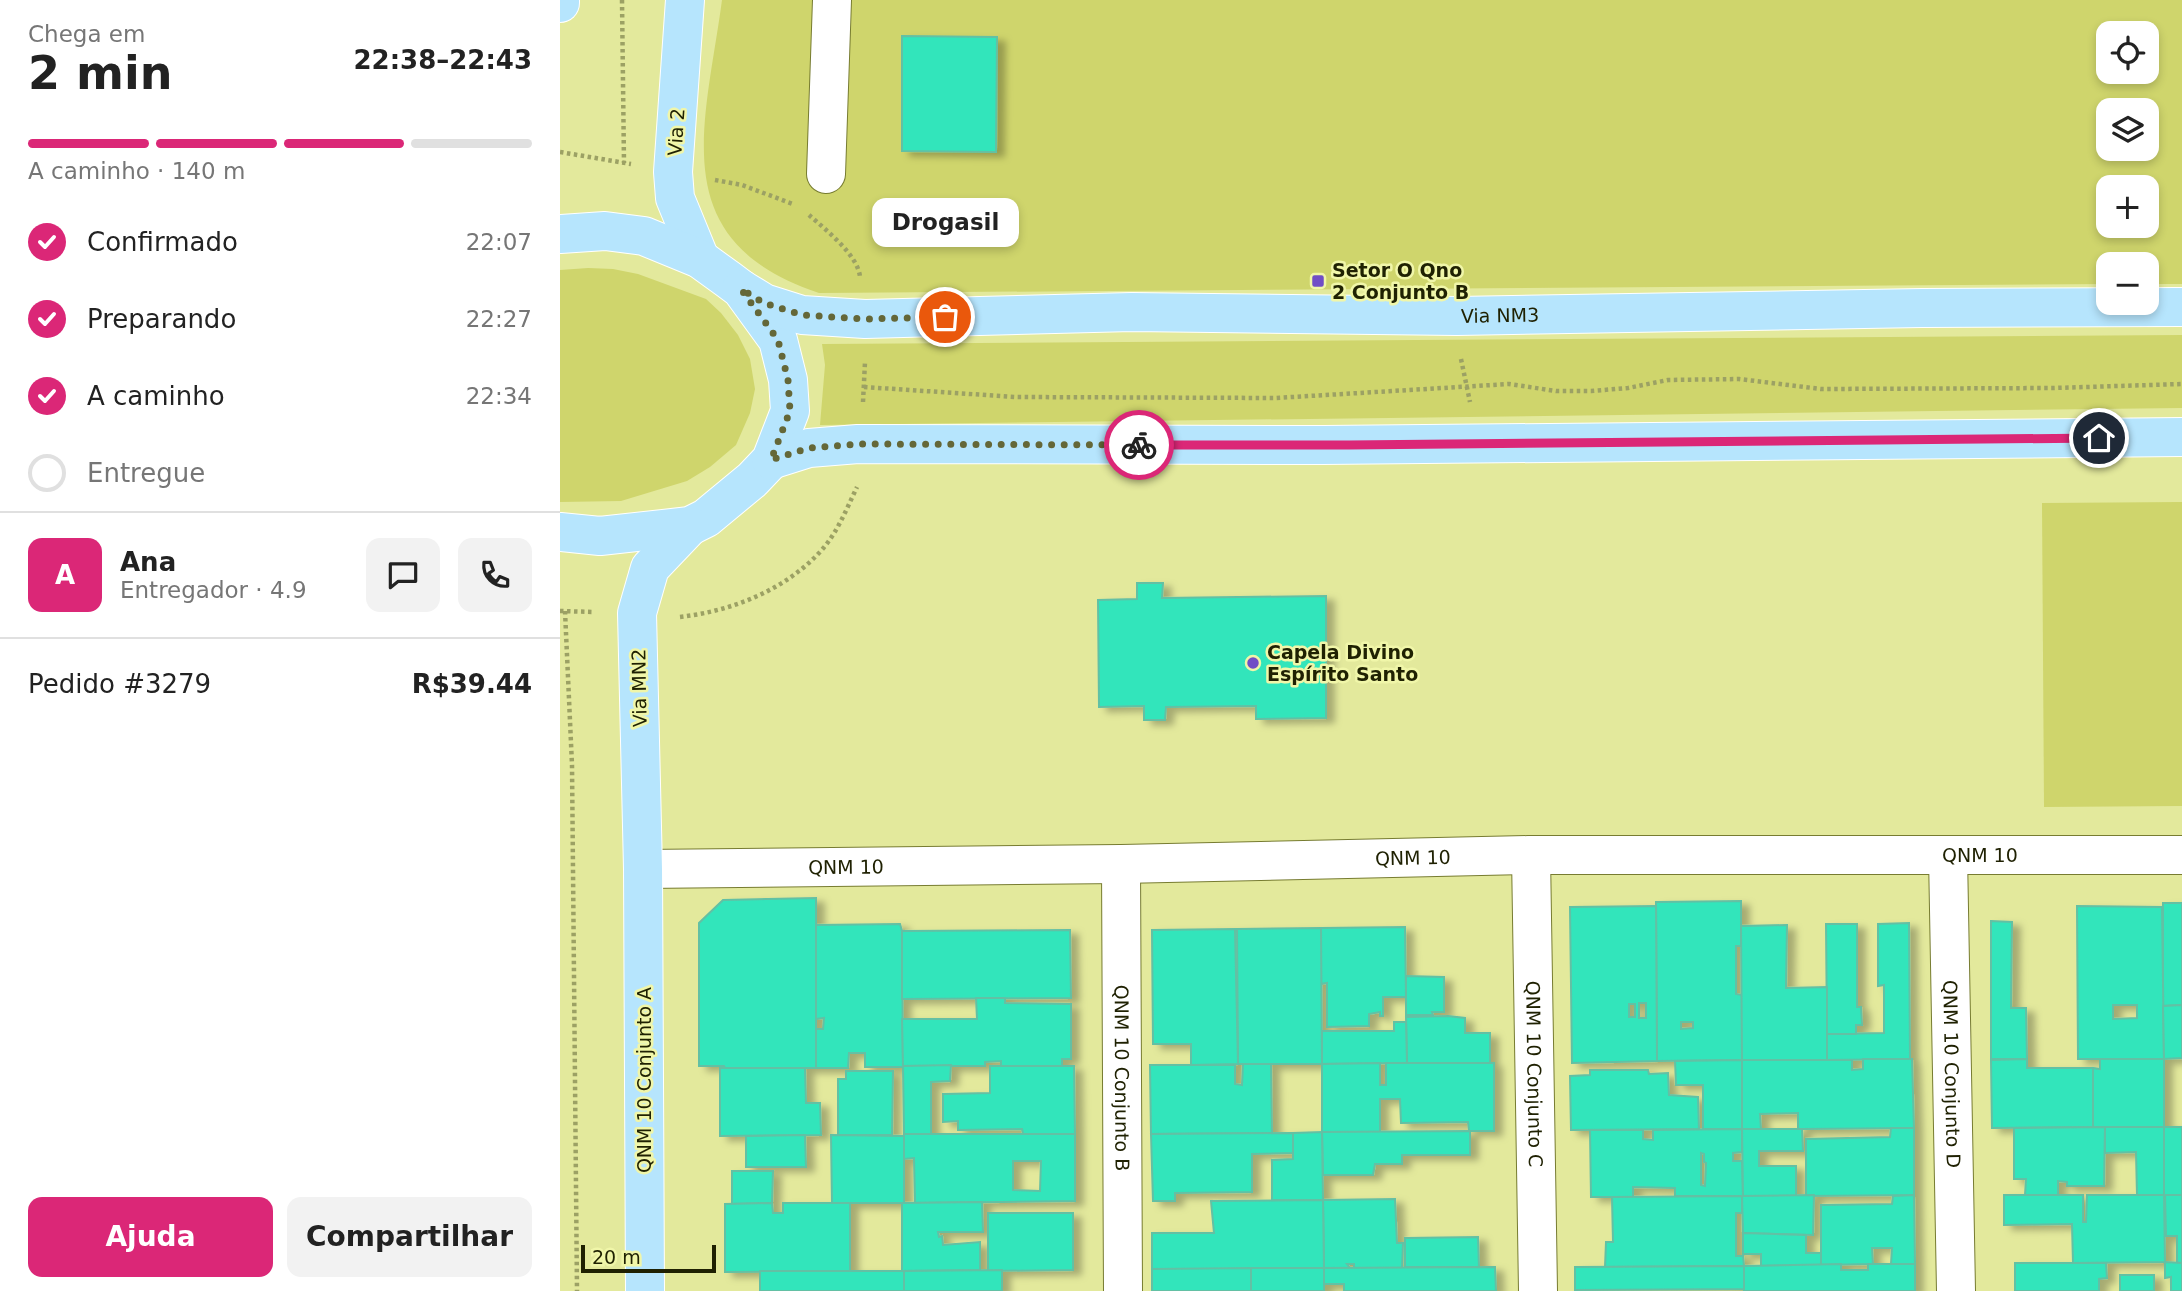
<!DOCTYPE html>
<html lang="pt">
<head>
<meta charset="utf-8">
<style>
	body { margin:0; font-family:"DejaVu Sans",sans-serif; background:#f2f2f2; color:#222; height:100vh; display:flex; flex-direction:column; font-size:26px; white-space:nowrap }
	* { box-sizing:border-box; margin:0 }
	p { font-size:23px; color:#767676 }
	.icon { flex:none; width:38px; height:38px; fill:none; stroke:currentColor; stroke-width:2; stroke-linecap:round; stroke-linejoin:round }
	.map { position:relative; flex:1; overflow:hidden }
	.panel { display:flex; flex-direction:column; background:#fff; width:560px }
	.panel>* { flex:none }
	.tools { position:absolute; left:1536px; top:21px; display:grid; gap:14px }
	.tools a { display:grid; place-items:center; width:63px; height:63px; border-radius:14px; background:#fff; box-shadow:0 4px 10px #0003; font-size:35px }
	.scale { position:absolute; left:21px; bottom:18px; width:135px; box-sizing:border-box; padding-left:7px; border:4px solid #1f2102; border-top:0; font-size:19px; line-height:24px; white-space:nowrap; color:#1f2102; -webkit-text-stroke:5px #f0f6a9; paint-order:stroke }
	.pin { position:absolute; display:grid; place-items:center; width:60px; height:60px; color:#fff; margin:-30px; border:4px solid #fff; border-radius:50%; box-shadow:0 2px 7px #0007 }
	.courier { position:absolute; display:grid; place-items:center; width:70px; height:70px; margin:-35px; border:5px solid #db2777; border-radius:50%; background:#fff; color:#222; box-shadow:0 2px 9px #0007 }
	.bubble { position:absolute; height:49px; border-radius:14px; background:#fff; box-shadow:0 4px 10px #0003; font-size:23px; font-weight:700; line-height:49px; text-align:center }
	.summary em { font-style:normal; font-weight:700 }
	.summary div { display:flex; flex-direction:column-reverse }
	.summary { display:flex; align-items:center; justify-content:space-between; height:119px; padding:0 28px }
	h1 { font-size:46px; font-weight:700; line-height:52px }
	.bar { display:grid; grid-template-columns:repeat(4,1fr); gap:10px 7px; align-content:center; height:84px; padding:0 28px }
	.bar i { height:9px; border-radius:5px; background:#e0e0e0 }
	.bar .active { background:#db2777 }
	.bar p { grid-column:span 4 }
	.line { display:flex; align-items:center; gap:18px; padding:0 28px; border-top:2px solid #e0e0e0 }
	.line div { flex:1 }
	.round { display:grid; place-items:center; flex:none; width:74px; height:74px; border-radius:14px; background:#f2f2f2 }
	ol { padding:0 28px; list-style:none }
	li { display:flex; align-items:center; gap:21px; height:77px }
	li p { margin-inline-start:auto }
	li .icon { padding:7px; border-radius:50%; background:#db2777; color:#fff; stroke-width:4 }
	li:last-child { color:#767676 }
	li i { width:38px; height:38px; border:4px solid #e0e0e0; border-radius:50% }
	.action { display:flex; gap:14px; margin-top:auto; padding:14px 28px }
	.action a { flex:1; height:80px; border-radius:14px; background:#db2777; color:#fff; font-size:28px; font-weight:700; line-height:80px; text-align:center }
	.action a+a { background:#f2f2f2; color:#222 }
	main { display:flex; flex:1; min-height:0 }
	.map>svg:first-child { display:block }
	.green { fill:#cfd56c; fill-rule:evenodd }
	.building { fill:#31e5bb; stroke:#63c0a4; stroke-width:2; fill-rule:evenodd; filter:url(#shadow) }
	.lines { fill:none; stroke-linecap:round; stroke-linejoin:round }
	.minor-casing { stroke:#777c31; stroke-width:40 }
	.major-casing { stroke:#fff; stroke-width:40 }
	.path { stroke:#9ca164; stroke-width:4.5; stroke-dasharray:3.5 3.5; stroke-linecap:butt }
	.minor { stroke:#fff; stroke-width:38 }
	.major { stroke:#b6e5fd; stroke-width:38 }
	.done { stroke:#646738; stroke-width:7; stroke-dasharray:0 12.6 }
	.route { stroke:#db2777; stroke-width:9 }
	.poi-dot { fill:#704dc6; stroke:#f0f6a9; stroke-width:2.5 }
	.labels { text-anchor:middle; stroke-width:5; stroke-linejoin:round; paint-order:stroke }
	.street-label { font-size:19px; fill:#1f2102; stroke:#f0f6a9 }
	.poi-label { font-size:19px; font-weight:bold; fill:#1f2102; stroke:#f0f6a9; text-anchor:start }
</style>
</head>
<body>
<main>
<section class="panel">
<div class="summary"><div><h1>2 min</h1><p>Chega em</p></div><em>22:38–22:43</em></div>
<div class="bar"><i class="active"></i><i class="active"></i><i class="active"></i><i></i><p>A caminho · 140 m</p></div>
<ol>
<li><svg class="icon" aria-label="check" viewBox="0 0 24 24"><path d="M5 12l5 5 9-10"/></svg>Confirmado<p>22:07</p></li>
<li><svg class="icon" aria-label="check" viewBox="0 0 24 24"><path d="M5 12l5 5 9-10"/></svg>Preparando<p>22:27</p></li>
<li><svg class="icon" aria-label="check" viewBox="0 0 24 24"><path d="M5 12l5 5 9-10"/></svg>A caminho<p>22:34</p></li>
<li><i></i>Entregue</li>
</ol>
<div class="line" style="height:126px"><b class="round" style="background:#db2777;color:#fff">A</b><div><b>Ana</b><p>Entregador · 4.9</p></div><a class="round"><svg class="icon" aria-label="chat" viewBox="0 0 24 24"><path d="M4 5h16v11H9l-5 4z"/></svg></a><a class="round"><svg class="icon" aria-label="phone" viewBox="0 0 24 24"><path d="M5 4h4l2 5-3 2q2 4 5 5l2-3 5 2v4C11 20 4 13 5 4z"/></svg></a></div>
<div class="line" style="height:91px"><div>Pedido #3279</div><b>R$39.44</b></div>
<div class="action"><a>Ajuda</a><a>Compartilhar</a></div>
</section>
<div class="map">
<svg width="1622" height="1291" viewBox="0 0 1622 1291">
	<defs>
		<filter id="shadow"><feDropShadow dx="8" dy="4.5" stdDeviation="3.5" flood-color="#0004"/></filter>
	</defs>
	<rect width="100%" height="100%" fill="#e3e99c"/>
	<!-- green -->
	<g class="green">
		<path d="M162,0h1460v284h-35v-20h-38v20l-1290,9c-156,-52 -114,-166 -97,-293zM1549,33h38v39h-38zM1549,110h38v39h-38zM1549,187h38v39h-38z"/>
		<polygon points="28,268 53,269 78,274 146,299 161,313 178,335 190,359 195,389 190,413 176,445 150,467 127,481 61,501 0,502 0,270"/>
		<polygon points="1622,335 1622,408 260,425 265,365 262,344"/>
		<polygon points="1622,502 1622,806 1484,807 1482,503"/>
	</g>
	<!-- building -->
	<g class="building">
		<polygon points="342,36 437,37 436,152 342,151"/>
		<polygon points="577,583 603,583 602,598 766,596 766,718 696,719 696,706 606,707 605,720 584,720 584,706 539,707 538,600 577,599"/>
		<polygon points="256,898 256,1068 165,1068 164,1066 139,1066 139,923 163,900"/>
		<path d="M1181,901v45h-5v48l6,1v65l-85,1 -1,-159zM1121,1022h12v6l-12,1z"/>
		<polygon points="1603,903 1622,903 1622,1005 1603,1006"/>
		<path d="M1096,906l1,155 -85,2 -2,-156zM1079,1003h7v15h-7zM1069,1004h6v13h-6z"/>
		<path d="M1517,906l85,1 2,152h-86zM1553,1005h24v13l-24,1z"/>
		<polygon points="1431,921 1452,922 1451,1008 1466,1008 1467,1059 1431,1059"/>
		<polygon points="1349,923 1350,1059 1267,1060 1267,1034 1324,1033 1324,985 1318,986 1318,924"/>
		<polygon points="340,924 342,931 343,1067 305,1067 305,1053 289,1053 288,1068 256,1068 256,1029 263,1029 264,1018 256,1019 256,925"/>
		<polygon points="1266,924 1297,924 1297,1007 1301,1007 1302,1025 1296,1025 1296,1034 1267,1034"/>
		<polygon points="1227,925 1226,988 1267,987 1267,1060 1182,1060 1181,926"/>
		<polygon points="845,927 846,997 823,997 823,1016 820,1016 820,1012 809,1014 809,1026 767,1027 767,983 761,984 761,928"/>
		<polygon points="761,928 762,1064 678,1064 677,929"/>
		<polygon points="675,929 678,1064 631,1065 631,1044 593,1044 592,930"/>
		<polygon points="510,930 511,998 342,999 342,931"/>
		<polygon points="846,976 884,977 884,1012 872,1012 873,1015 846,1015"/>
		<polygon points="416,998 445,998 445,1003 511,1004 511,1059 502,1059 502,1066 441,1066 441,1061 425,1062 425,1066 343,1066 342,1019 417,1019"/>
		<polygon points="1622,1005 1622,1058 1604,1059 1603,1006"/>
		<polygon points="888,1016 905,1018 905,1033 930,1033 930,1063 847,1063 846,1017"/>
		<polygon points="834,1022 846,1022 847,1063 762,1064 762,1031 834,1031"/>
		<polygon points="1303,1059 1352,1059 1354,1128 1242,1129 1238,1129 1238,1113 1200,1114 1201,1129 1182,1129 1182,1060 1292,1060 1292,1070 1303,1069"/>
		<polygon points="1467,1059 1467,1068 1533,1068 1533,1127 1432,1128 1431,1060"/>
		<polygon points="1540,1059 1604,1059 1604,1127 1533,1127 1533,1068 1540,1069"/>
		<polygon points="1182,1060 1182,1129 1143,1129 1143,1085 1116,1085 1115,1061"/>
		<polygon points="820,1063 820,1085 826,1085 826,1063 934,1063 934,1131 909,1131 908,1122 841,1123 840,1099 820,1099 820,1132 762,1132 762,1064"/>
		<polygon points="683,1064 711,1064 712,1133 591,1134 590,1065 675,1065 675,1084 682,1085"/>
		<polygon points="391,1065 390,1081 371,1082 371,1134 344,1134 343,1066"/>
		<polygon points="430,1066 514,1066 515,1134 463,1134 462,1129 398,1130 398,1121 383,1122 383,1094 430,1093"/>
		<polygon points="160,1068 245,1068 246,1103 260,1103 261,1135 160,1136"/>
		<polygon points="1030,1070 1088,1070 1089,1074 1108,1073 1109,1095 1138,1097 1139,1129 1011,1130 1010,1076 1030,1075"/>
		<polygon points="286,1071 333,1071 332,1135 278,1135 278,1079 286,1079"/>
		<polygon points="1545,1127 1604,1127 1604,1195 1577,1195 1576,1152 1545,1153"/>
		<polygon points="1545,1127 1544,1186 1507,1186 1507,1182 1498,1181 1498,1195 1465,1195 1466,1179 1454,1179 1454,1128"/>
		<rect x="1604" y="1127" width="18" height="68"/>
		<polygon points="1331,1128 1354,1128 1354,1195 1246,1196 1246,1139 1330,1137"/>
		<path d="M1182,1129v23l-9,1v8h9l1,35h-68v-8l-42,-1v10h-42l-1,-67h53v9l10,1v-10zM1141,1153l3,1v8l2,1 -1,23 -4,-1z"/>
		<polygon points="1182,1129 1242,1129 1243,1151 1199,1151 1199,1166 1236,1166 1236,1196 1183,1196"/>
		<polygon points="910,1131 910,1155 842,1155 842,1164 815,1164 813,1175 763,1175 762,1132"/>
		<polygon points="762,1132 763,1200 712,1200 712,1160 733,1159 733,1133"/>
		<polygon points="733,1133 733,1153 692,1154 692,1192 615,1193 615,1201 593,1201 591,1134"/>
		<path d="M515,1134v67l-160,2 -1,-45 -10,1v-25zM453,1161h28l-1,30 -27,-1z"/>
		<polygon points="245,1135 246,1167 186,1167 186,1136"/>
		<polygon points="271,1135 344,1136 344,1203 272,1203"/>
		<polygon points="172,1171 213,1171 212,1203 172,1204"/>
		<polygon points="1254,1195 1253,1235 1183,1233 1182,1196"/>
		<polygon points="1354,1195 1355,1264 1331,1264 1332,1248 1312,1248 1313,1264 1261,1265 1261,1205 1332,1204 1333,1196"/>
		<polygon points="1444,1195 1523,1195 1523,1222 1526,1222 1527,1195 1604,1195 1605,1262 1513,1263 1512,1224 1444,1225"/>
		<polygon points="1605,1195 1622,1195 1622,1263 1617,1263 1617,1236 1606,1236"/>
		<polygon points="1182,1196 1182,1213 1176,1213 1176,1256 1183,1256 1184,1266 1045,1267 1046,1242 1053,1242 1052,1197"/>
		<polygon points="835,1199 837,1243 843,1243 842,1268 794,1268 794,1264 787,1264 790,1268 764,1268 763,1200"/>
		<polygon points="763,1200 764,1268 592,1270 592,1233 654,1233 651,1201"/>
		<polygon points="422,1202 423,1232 378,1232 379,1237 382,1236 383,1245 420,1242 420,1270 342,1271 342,1203"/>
		<polygon points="212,1203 213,1213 223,1213 223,1203 290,1203 290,1271 165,1272 165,1204"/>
		<polygon points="428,1213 513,1213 513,1270 428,1271"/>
		<polygon points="1183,1233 1246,1235 1246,1253 1261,1253 1261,1265 1201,1266 1201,1254 1183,1254"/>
		<polygon points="918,1237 919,1267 845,1267 845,1238"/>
		<polygon points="1605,1262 1622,1263 1622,1291 1611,1291 1611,1277 1605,1278"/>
		<polygon points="1455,1263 1546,1263 1547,1278 1539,1279 1539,1291 1455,1291"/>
		<polygon points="1281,1264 1281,1270 1308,1270 1308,1264 1355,1264 1355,1291 1184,1291 1184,1266"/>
		<polygon points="1184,1266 1184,1289 1015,1290 1015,1267"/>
		<polygon points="935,1267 936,1291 784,1291 784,1284 764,1284 764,1268"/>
		<polygon points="691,1268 691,1291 592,1291 592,1269"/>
		<rect x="691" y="1268" width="73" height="23"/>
		<polygon points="442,1270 442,1291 344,1291 344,1271"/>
		<rect x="200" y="1271" width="144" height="20"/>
		<rect x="1560" y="1275" width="34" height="16"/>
	</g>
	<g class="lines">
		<!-- minor casing -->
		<g class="minor-casing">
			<g id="minor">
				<polyline points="266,174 272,0"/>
				<path id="s1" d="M971,855l7,436"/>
				<path id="s2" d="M1388,855l8,436"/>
				<path id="s3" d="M561,864l2,427"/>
				<path id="s4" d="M83,869l478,-5 410,-9h651"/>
			</g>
		</g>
		<!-- major casing -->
		<g class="major-casing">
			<g id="major">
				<polyline points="125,0 113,172 115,198 140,259"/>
				<polyline points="0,3 0,0"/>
				<polyline points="0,234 45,231 84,236 140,259 169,280 181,289 218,340 228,380 230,411 211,460 192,480 146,518 130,526 40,536 0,532"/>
				<path id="s5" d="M181,289l23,14 38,12 63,4 267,-7 325,4 465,-8 260,-1"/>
				<polyline points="211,460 249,448 298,444 763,445 1622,437"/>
				<polyline points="85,1291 83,869 77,613 90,568 130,526"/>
			</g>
		</g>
		<!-- path -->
		<g class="path">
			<polyline points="62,0 64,163"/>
			<polyline points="0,152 71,164"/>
			<polyline points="155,180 182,185 233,204"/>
			<path d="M249,215c17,15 49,40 51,62"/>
			<polyline points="901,359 910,402"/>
			<polyline points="304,387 456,397 716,398 949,384 996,391 1031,391 1068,388 1108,380 1179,379 1261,389 1494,388 1622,384"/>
			<polyline points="303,402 305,362"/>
			<polyline points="0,611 34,612"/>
			<polyline points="5,611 12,765 17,1291"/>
			<path d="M120,617c51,-6 103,-26 139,-64 18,-19 27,-43 38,-66"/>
		</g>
		<!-- minor -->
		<use href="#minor" class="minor"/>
		<!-- major -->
		<use href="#major" class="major"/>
	</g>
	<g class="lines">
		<!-- done -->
		<polyline class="done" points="385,317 305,319 242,315 204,303 181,289 218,340 228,380 230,411 211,460 249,448 298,444 579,445"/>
		<!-- route -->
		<polyline class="route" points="579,445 789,445 1539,438"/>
	</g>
	<!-- markers -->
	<g class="poi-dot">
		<rect x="751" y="274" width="14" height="14" rx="3.5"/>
		<circle cx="693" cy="663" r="7"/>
	</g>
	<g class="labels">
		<!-- street labels -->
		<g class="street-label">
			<text transform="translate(116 132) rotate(-86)" y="7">Via 2</text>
			<text dy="7" stroke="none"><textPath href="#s5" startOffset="765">Via NM3</textPath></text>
			<text transform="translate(79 688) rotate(-91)" y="7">Via MN2</text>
			<text dy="7" stroke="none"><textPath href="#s4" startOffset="1337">QNM 10</textPath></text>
			<text dy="7" stroke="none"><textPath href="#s4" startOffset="770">QNM 10</textPath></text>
			<text dy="7" stroke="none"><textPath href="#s4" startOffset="203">QNM 10</textPath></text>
			<text dy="7" stroke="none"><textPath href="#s1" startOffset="219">QNM 10 Conjunto C</textPath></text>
			<text dy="7" stroke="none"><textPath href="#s2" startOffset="219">QNM 10 Conjunto D</textPath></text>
			<text dy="7" stroke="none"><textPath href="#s3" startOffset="214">QNM 10 Conjunto B</textPath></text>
			<text transform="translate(84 1080) rotate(-90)" y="7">QNM 10 Conjunto A</text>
		</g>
		<!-- poi labels -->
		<g class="poi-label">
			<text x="772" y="277">Setor O Qno<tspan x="772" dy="22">2 Conjunto B</tspan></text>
			<text x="707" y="659">Capela Divino<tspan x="707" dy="22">Espírito Santo</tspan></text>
		</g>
	</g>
</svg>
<div class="tools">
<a><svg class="icon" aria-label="locate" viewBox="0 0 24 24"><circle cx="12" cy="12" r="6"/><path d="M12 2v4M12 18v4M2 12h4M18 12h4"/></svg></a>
<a><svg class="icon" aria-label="layers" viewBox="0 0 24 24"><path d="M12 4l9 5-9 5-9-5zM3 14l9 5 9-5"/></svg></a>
<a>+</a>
<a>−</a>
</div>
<div class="scale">20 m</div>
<div class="pin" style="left:385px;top:317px;background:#ea580c"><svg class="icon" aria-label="bag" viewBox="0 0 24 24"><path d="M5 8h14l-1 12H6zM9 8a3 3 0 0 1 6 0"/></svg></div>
<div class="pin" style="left:1539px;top:438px;background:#1f2937"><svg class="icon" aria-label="home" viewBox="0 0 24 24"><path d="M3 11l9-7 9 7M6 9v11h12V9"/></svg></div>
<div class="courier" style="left:579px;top:445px"><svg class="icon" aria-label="bike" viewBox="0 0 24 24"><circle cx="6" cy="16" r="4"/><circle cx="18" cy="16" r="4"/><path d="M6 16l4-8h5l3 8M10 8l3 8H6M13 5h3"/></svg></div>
<div class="bubble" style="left:312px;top:198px;width:147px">Drogasil</div>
</div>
</main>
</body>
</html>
